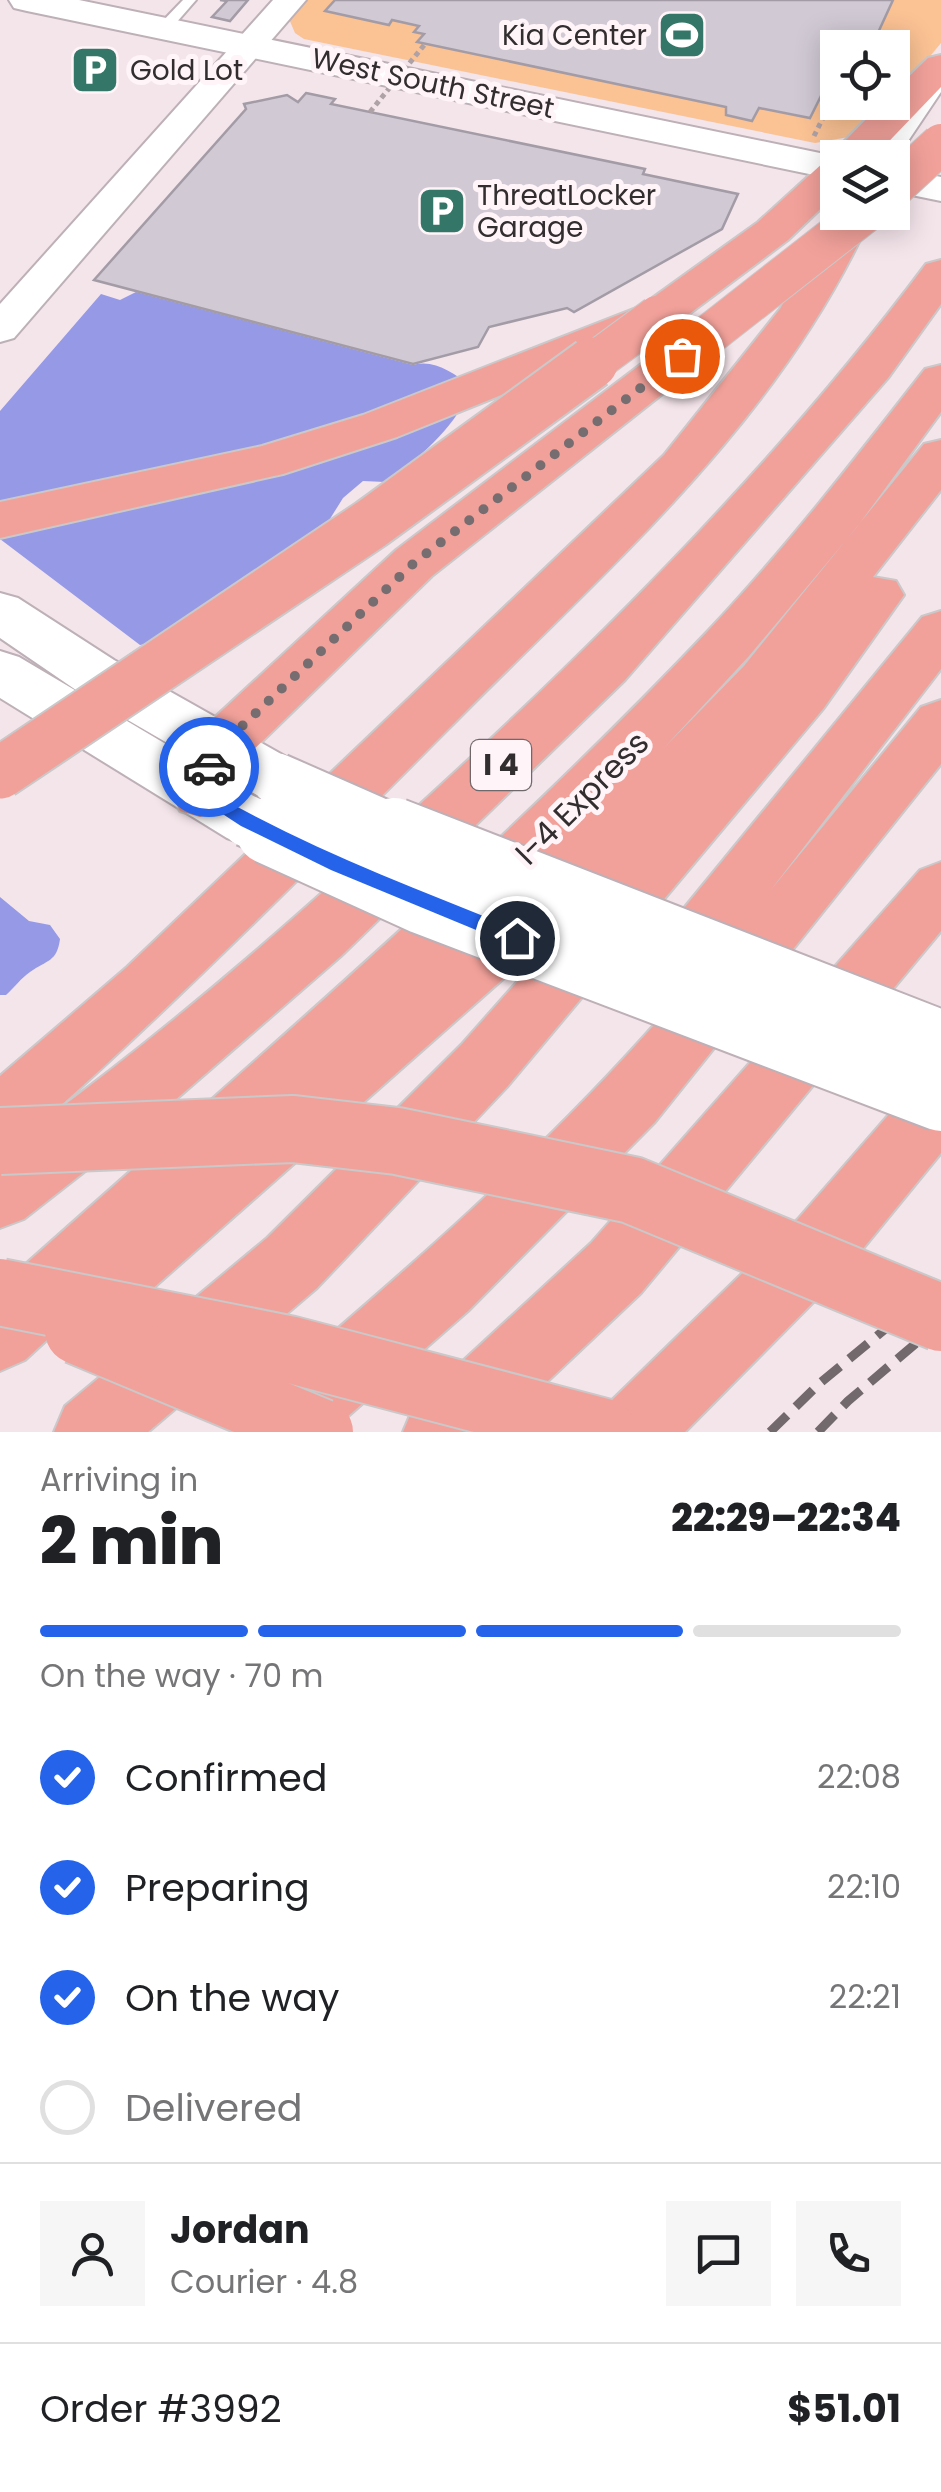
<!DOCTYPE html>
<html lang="en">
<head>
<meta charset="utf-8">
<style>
	body { margin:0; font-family:Poppins,sans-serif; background:#f6f6f6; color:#202124; height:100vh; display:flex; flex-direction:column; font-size:38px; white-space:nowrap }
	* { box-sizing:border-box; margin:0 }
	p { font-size:32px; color:#757577 }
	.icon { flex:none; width:55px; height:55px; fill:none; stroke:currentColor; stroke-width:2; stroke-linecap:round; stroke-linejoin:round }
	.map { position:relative; height:1432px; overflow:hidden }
	.details { display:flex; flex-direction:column; background:#fff; flex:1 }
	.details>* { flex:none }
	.fabs { position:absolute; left:820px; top:30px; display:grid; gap:20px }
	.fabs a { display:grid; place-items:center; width:90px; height:90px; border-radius:0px; background:#fff; box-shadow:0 5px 25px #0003; font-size:50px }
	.pin { position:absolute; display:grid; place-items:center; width:85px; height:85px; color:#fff; margin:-42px; border:5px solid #fff; border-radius:50%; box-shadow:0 2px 10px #0007 }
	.courier { position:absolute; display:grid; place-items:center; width:100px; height:100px; margin:-50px; border:8px solid #2563eb; border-radius:50%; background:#fff; color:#222; box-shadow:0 2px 12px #0007 }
	.overview em { font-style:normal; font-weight:800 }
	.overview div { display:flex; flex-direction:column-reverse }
	.overview { display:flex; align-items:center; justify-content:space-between; height:170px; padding:0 40px }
	h1 { font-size:65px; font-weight:800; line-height:75px }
	.bar { display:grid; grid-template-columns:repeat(4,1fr); gap:15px 10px; align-content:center; height:120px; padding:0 40px }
	.bar i { height:12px; border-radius:8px; background:#e0e0e0 }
	.bar .selected { background:#2563eb }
	.bar p { grid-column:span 4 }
	.line { display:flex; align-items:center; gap:25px; padding:0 40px; border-top:2px solid #e0e0e0 }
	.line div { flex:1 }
	.round { display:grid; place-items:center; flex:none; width:105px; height:105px; border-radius:0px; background:#f6f6f6 }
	ol { padding:0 40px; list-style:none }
	li { display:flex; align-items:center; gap:30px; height:110px }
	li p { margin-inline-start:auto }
	li .icon { padding:10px; border-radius:50%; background:#2563eb; color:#fff; stroke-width:4 }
	li:last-child { color:#757577 }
	li i { width:55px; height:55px; border:5px solid #e0e0e0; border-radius:50% }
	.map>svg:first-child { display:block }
	.green { fill:#fbc294 }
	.water { fill:#9599e6 }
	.building { fill:#d1cad5; stroke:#a39ca6; stroke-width:2.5 }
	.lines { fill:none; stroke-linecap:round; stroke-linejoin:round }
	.service-casing { stroke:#bdb0b6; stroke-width:4 }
	.tertiary-casing { stroke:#bdb0b6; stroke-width:4 }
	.secondary-casing { stroke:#bdb0b6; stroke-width:4 }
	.motorway-casing { stroke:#cac8c9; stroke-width:4 }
	.path { stroke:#aea2a7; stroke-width:5; stroke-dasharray:5 4; stroke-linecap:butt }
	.service { fill:#fff; fill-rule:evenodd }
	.tertiary { fill:#fff; fill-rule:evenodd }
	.secondary { fill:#fff; fill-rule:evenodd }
	.motorway { fill:#f1a19a; fill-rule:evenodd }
	.rail { stroke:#71696c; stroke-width:9; stroke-dasharray:24 12; stroke-linecap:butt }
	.secondary-bridge-far1-casing { stroke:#bdb0b6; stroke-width:55; stroke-linecap:butt }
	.secondary-bridge-casing { stroke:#bdb0b6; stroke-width:70; stroke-linecap:butt }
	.motorway-bridge-far2-casing { stroke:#cac8c9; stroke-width:42; stroke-linecap:butt }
	.motorway-bridge-far1-casing { stroke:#cac8c9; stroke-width:55; stroke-linecap:butt }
	.motorway-bridge-casing { stroke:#cac8c9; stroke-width:70; stroke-linecap:butt }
	.path-bridge { stroke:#aea2a7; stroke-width:5; stroke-dasharray:5 4; stroke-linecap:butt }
	.secondary-bridge-far1 { stroke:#fff; stroke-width:51 }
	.secondary-bridge { stroke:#fff; stroke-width:66 }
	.motorway-bridge-far2 { stroke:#f1a19a; stroke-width:40 }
	.motorway-bridge-far1 { stroke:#f1a19a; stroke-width:51 }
	.motorway-bridge { stroke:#f1a19a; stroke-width:66 }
	.route { fill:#2563eb }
	.done { stroke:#766d71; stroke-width:10; stroke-dasharray:0 18 }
	.labels { text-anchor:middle; stroke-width:10; stroke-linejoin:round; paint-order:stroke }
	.far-poi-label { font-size:28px; fill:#322d2f; stroke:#fff4f8; text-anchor:start }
	.far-street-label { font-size:28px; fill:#322d2f; stroke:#fff4f8 }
	.shield { fill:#fff4f8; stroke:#70696b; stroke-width:2.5 }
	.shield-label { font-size:30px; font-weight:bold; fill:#322d2f }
	.street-label { font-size:32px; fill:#322d2f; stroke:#fff4f8 }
</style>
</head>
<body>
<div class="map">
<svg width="941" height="1432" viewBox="0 0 941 1432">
	<rect width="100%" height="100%" fill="#f4e5eb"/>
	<!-- green -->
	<polygon class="green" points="303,0 941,0 941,43 893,101 892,48 838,48 838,102 891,103 854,136 815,143 304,39 295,33 289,19"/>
	<!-- water -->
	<g class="water">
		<path d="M136,292l277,73c21,-6 41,8 57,21 -9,37 -48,67 -75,92l-10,4 -22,-1 -20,17 -25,40 -146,101 -32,6 -140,-106v-128l101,-117 19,6z"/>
		<path d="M0,897l29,24 21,4 10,14c-3,23 -13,21 -30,33 -9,6 -16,16 -24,23h-6z"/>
	</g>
	<!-- building -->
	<g class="building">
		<polygon points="220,0 248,0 230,21 212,17 227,1"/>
		<polygon points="335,0 893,0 871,48 838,48 838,74 827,97 821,96 810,118 759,108 752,121 726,115 726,107 417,42 424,34 414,32 419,26 392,20 389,25 325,11"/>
		<polygon points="306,93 335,99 331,104 645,169 643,174 738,194 722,229 574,312 567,308 489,327 478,347 413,364 94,280 246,109 244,104 287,95 298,102"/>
	</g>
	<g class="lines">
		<!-- service casing -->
		<g class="service-casing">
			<polygon id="service" points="183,0 196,0 169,31 159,31 159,25"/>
		</g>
		<!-- tertiary casing -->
		<g class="tertiary-casing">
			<g id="tertiary">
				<polygon points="273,0 306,0 14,338 0,342 0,304"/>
				<path d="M941,60v32l-49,73v-7h-31c17,-27 50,-91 80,-98z"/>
			</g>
		</g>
		<!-- secondary casing -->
		<g class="secondary-casing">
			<g id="secondary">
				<polygon points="9,0 79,0 844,158 838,158 838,180 27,11 14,8"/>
				<polygon points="892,167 941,177 941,201 892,191"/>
				<polygon points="0,593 18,598 114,660 297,763 305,779 297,795 277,802 257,795 76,690 0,638"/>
				<polygon points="0,651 19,657 267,804 276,821 267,838 247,845 227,838 0,698"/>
			</g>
		</g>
		<!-- motorway casing -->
		<g class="motorway-casing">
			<g id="motorway">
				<polygon points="941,55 941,87 873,158 838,158 838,192 788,240 673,326 397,437 283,474 0,538 0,502 262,446 363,415 641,306 758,222 824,162 831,160 836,150 883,102 892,102 892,93 928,58"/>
				<path d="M838,205v7h35c-88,200 -252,344 -403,495 -139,140 -277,280 -423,411 139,-102 267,-216 394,-333 174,-160 343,-331 485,-521l15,-4v44l-53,74 -263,302 -284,276 -175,152 -142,111 -24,9v-74l12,-10 -12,5v-73l127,-109 537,-512 116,-146z"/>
				<polygon points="706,323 722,327 728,337 722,347 432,576 243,760 220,811 200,817 180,811 171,794 200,731 396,550 690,327"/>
				<path d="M941,365v47l-84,115 -108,129 -87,94 82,-84 180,-222 17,-4v50l-68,87 23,4 8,14 -81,114 -316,378 -190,201 -169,144h-94l11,-26 202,-168 194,-193 119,-134 -429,379 -25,10 -25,-10 -76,70 -25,11v-84c240,-215 486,-422 708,-656 78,-83 147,-172 217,-262z"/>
				<path d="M941,611v58l-171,222 151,-184 20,-7v64l-286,358 -187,189 -138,121h-94l11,-26c150,-127 299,-255 428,-405l-9,4 -22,-8 -9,-20 9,-20 278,-340z"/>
				<polygon points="941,862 941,931 641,1293 494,1432 403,1432 414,1406 591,1243 920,870"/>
				<polygon points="941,1072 941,1153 848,1267 685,1432 595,1432 606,1406 798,1219 918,1081"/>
			</g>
		</g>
		<!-- path -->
		<polyline class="path" points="814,136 838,88"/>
		<!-- service -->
		<use href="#service" class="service"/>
		<!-- tertiary -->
		<use href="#tertiary" class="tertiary"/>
		<!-- secondary -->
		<use href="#secondary" class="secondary"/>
		<!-- motorway -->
		<use href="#motorway" class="motorway"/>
		<!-- rail -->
		<g class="rail">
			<polyline points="770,1432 820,1383 941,1283"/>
			<polyline points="818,1432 848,1401 941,1322"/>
		</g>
		<!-- secondary-bridge-far1 casing -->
		<g class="secondary-bridge-far1-casing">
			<g id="secondary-bridge-far1">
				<polyline points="277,779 400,833"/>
				<polyline points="247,821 274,833"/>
			</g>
		</g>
		<!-- secondary-bridge casing -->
		<g class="secondary-bridge-casing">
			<g id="secondary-bridge">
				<polyline points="269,831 423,901 941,1098"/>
				<polyline points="394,831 941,1044"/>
			</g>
		</g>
		<!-- motorway-bridge-far2 casing -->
		<g class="motorway-bridge-far2-casing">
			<g id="motorway-bridge-far2">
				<polyline points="892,189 941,144"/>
				<polyline points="706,337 866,212"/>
				<polyline points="589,366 657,316"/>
			</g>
		</g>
		<!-- motorway-bridge-far1 casing -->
		<g class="motorway-bridge-far1-casing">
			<polyline id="motorway-bridge-far1" points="0,773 371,524 592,363"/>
		</g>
		<!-- motorway-bridge casing -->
		<g class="motorway-bridge-casing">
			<g id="motorway-bridge">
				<polyline points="0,1141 293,1129 397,1141 632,1190 941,1318"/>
				<polyline points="0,1292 288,1349 604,1432"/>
				<polyline points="78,1331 320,1432"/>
			</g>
		</g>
		<!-- path-bridge -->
		<polyline class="path-bridge" points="370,112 425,44"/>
		<!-- secondary-bridge-far1 -->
		<use href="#secondary-bridge-far1" class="secondary-bridge-far1"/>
		<!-- secondary-bridge -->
		<use href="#secondary-bridge" class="secondary-bridge"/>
		<!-- motorway-bridge-far2 -->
		<use href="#motorway-bridge-far2" class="motorway-bridge-far2"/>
		<!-- motorway-bridge-far1 -->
		<use href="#motorway-bridge-far1" class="motorway-bridge-far1"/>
		<!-- motorway-bridge -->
		<use href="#motorway-bridge" class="motorway-bridge"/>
	</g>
	<!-- route -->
	<path class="route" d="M209,760l8,7 -8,24c100,58 208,98 314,141v12h-13l-179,-74 -90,-44 -49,-32 8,-27z"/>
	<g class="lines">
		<!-- done -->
		<polyline class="done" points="209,767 220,747 414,563 682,356"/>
	</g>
	<!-- icons -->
	<defs>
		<g id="stadium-square" transform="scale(2.5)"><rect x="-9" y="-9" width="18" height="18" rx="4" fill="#347768" stroke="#fff4f8"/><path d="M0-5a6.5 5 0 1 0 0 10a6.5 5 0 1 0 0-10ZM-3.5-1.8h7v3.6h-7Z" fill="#fff"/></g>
		<g id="parking-square" transform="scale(2.5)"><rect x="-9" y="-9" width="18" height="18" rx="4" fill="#347768" stroke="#fff4f8"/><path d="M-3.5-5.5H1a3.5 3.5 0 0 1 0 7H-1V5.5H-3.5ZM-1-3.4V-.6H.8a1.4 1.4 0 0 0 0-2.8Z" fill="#fff"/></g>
	</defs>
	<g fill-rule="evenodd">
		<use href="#stadium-square" x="682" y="35"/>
		<use href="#parking-square" x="95" y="70"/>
		<use href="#parking-square" x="442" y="211"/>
	</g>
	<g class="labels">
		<!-- far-poi labels -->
		<g class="far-poi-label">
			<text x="647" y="45" text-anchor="end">Kia Center</text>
			<text x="130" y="80">Gold Lot</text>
			<text x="477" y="205">ThreatLocker<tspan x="477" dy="32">Garage</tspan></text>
		</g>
		<!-- far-street labels -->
		<g class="far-street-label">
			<text transform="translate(433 83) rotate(12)" y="10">West South Street</text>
		</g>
		<!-- shield labels -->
		<rect class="shield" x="471" y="740" width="60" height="50" rx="8"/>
		<g class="shield-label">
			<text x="501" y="775">I 4</text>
		</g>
		<!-- street labels -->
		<g class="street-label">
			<text transform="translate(582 798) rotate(-45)" y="11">I-4 Express</text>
		</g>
	</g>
</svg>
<div class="fabs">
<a><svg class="icon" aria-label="locate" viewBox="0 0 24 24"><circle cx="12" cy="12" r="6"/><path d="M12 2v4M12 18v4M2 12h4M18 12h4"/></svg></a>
<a><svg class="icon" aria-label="layers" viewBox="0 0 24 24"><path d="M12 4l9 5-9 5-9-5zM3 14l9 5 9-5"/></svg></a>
</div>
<div class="pin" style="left:682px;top:356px;background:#ea580c"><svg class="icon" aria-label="bag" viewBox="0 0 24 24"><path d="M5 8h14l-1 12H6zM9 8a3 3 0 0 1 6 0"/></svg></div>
<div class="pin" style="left:517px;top:938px;background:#1f2937"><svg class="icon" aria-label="home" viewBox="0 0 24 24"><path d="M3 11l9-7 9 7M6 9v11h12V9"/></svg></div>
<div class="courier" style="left:209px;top:767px"><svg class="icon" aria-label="car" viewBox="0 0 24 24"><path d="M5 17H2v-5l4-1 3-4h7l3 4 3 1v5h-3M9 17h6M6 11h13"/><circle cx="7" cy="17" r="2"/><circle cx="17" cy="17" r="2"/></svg></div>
</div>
<section class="details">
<div class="overview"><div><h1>2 min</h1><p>Arriving in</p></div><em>22:29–22:34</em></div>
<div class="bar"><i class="selected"></i><i class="selected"></i><i class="selected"></i><i></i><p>On the way · 70 m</p></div>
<ol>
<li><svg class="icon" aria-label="check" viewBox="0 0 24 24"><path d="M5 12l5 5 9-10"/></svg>Confirmed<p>22:08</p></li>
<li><svg class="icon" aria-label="check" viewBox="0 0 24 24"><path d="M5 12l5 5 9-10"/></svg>Preparing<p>22:10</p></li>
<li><svg class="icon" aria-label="check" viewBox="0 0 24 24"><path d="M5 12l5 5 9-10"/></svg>On the way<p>22:21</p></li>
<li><i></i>Delivered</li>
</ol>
<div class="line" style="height:180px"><a class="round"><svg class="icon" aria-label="person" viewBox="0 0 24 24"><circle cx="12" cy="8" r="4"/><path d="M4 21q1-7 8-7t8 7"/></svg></a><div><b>Jordan</b><p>Courier · 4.8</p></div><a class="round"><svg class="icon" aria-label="chat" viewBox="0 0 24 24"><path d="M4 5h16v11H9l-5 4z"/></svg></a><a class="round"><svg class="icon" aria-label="phone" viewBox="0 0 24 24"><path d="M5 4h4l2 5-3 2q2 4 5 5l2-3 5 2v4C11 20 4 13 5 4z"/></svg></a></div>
<div class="line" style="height:130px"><div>Order #3992</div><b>$51.01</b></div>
</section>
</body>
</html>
